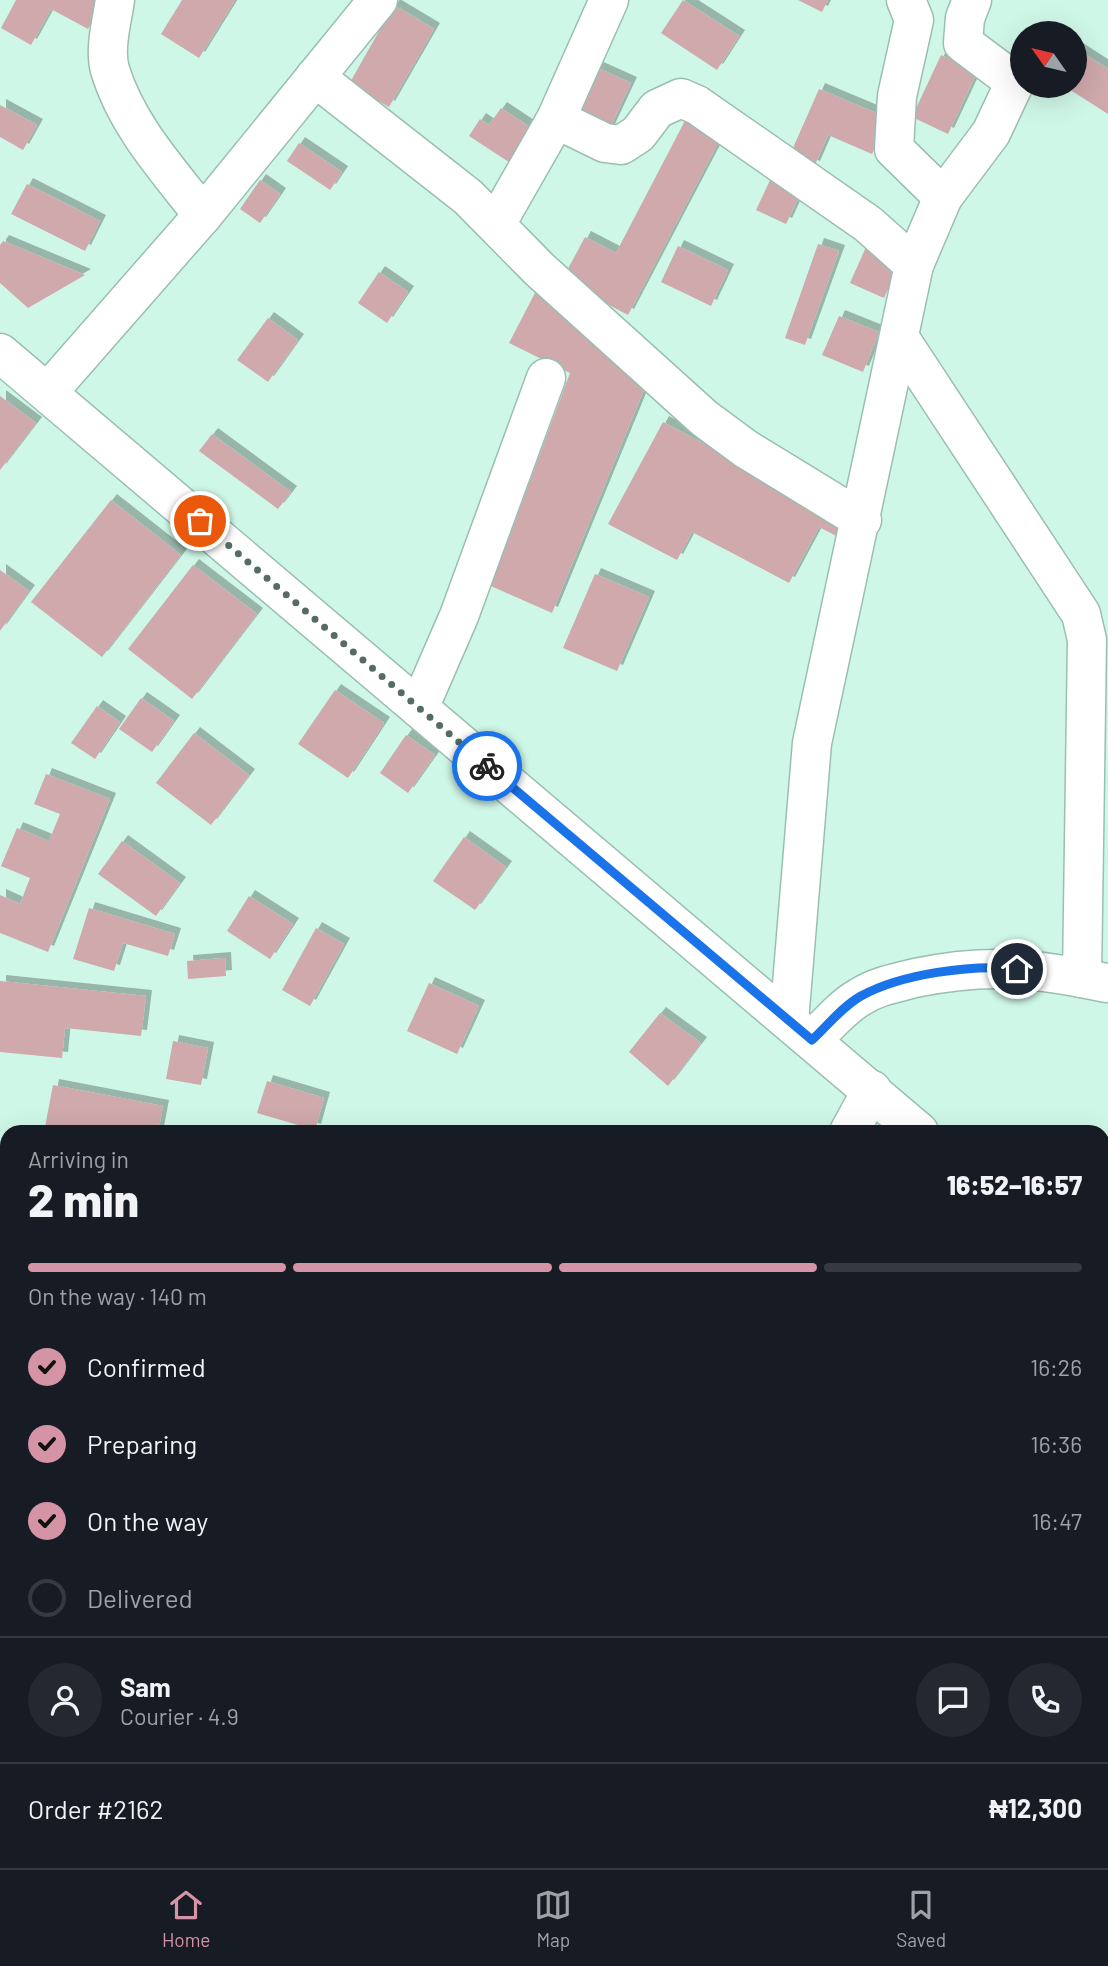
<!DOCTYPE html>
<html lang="en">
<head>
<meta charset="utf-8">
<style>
	body { margin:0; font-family:Barlow,sans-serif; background:#242831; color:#f1f3f6; height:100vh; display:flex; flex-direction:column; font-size:26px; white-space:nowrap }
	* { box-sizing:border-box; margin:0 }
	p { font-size:23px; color:#9ea1a6 }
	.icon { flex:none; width:38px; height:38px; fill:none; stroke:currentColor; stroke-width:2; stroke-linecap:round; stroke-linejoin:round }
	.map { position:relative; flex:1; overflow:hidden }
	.side { position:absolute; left:0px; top:1125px; width:1110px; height:744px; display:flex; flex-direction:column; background:#171b24; border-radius:21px 21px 0 0; box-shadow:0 7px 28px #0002 }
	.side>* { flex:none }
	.needle { width:46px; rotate:304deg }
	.controls { position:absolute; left:1010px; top:21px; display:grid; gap:14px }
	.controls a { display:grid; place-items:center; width:77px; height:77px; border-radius:50%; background:#171b24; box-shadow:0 7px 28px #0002; font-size:35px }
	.pin { position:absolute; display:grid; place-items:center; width:60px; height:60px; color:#fff; margin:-30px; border:4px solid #fff; border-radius:50%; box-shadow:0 2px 7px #0007 }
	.courier { position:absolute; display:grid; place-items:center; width:70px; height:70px; margin:-35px; border:5px solid #1a73e8; border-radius:50%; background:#fff; color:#222; box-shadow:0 2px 9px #0007 }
	.headline em { font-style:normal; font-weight:800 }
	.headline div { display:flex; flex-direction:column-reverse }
	.headline { display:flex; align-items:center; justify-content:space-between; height:119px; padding:0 28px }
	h1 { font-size:46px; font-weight:800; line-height:52px }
	.bar { display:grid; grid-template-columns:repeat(4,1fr); gap:10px 7px; align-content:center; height:84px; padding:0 28px }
	.bar i { height:9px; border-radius:5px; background:#363941 }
	.bar .active { background:#d594a6 }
	.bar p { grid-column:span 4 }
	.line { display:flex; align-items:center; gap:18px; padding:0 28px; border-top:2px solid #363941 }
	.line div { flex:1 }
	.round { display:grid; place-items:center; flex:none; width:74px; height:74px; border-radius:37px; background:#242831 }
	ol { padding:0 28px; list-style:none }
	li { display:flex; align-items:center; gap:21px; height:77px }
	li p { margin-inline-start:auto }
	li .icon { padding:7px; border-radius:50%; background:#d594a6; color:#111; stroke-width:4 }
	li:last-child { color:#9ea1a6 }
	li i { width:38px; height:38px; border:4px solid #363941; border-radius:50% }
	.dock { display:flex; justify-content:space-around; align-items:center; height:98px; border-top:2px solid #363941; background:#171b24; font-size:19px; color:#9ea1a6 }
	.dock a { display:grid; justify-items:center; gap:4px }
	.dock .active { color:#d594a6 }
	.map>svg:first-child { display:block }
	.building { fill:#cfa9ac; filter:url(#shadow) }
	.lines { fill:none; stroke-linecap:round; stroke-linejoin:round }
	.minor-casing { stroke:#9abfb2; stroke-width:41 }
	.minor { stroke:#fff; stroke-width:38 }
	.done { stroke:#556c63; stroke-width:7; stroke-dasharray:0 12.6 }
	.route { stroke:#1a73e8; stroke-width:9 }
</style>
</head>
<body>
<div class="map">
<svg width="1108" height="1868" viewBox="0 0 1108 1868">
	<defs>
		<filter id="shadow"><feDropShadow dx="6" dy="-6" stdDeviation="0" flood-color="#0004"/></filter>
	</defs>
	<rect width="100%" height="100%" fill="#cff7e8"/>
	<!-- building -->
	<g class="building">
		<polygon points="16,0 105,0 88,29 51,9 31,45 1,28"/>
		<polygon points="182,0 235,0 199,58 161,34"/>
		<polygon points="683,0 739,36 717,70 661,33"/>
		<polygon points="798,0 828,0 822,12"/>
		<polygon points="394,5 434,29 389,107 349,84"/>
		<polygon points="1074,47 1108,69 1108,114 1064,86 1074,86"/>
		<polygon points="941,55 977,72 948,134 912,117"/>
		<polygon points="591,65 631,83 608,132 568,114"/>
		<polygon points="819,89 888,118 872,154 828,135 814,167 789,157"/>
		<polygon points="0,105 37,125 23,150 0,137"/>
		<polygon points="501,108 537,132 515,166 469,136 480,119 489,125"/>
		<polygon points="690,111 725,130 628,315 562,280 585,237 616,253"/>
		<polygon points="299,143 342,172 330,190 287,161"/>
		<polygon points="772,176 802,190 786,224 756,210"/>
		<polygon points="260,180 280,194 260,223 240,209"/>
		<polygon points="27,184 100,221 85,251 11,214"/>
		<polygon points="3,241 85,275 28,308 0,283 0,245"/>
		<polygon points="818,244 839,251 805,345 785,338"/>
		<polygon points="678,246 728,270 711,306 661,282"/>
		<polygon points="866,247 900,262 884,298 850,283"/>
		<polygon points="379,272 408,292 387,323 358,303"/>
		<polygon points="536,291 645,387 552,613 491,586 570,373 509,343"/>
		<polygon points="839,316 879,332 863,372 822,355"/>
		<polygon points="268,318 298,340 268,382 237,360"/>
		<polygon points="0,396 36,423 0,470"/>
		<polygon points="663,422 853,523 844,540 819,527 789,583 692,532 677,560 608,524"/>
		<polygon points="212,434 291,492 278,509 199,451"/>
		<polygon points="111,500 181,555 102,657 31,602"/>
		<polygon points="193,565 257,614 192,699 128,649"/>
		<polygon points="0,570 29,591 0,631"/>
		<polygon points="595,574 649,597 617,671 563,648"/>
		<polygon points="335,690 384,723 348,778 298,744"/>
		<polygon points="141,698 174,721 152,752 119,729"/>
		<polygon points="97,706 120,722 95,759 71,743"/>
		<polygon points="194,733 249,775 211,825 156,783"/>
		<polygon points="406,735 435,755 408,793 380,773"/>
		<polygon points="46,774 110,799 48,952 0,933 0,895 20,904 30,878 1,866 17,828 49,841 60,814 34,804"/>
		<polygon points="464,837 506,867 475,910 433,881"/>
		<polygon points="122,841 180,883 156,916 98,874"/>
		<polygon points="249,896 293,924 270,959 227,931"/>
		<polygon points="89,908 175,934 168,956 123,943 114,971 73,959"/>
		<polygon points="316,928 344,944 310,1006 282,990"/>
		<polygon points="225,958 226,976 188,979 187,961"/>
		<polygon points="0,981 146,996 141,1036 65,1028 62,1058 0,1052"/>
		<polygon points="429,983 479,1006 457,1054 407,1031"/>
		<polygon points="660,1013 701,1043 668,1086 629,1052"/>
		<polygon points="173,1041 208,1048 201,1085 166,1079"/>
		<polygon points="267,1081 324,1098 315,1130 257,1113"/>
		<polygon points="53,1085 163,1106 158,1132 44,1132"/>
		<polygon points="0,1656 7,1657 7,1708 0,1707"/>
		<polygon points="803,1862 904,1862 902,1868 800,1868"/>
	</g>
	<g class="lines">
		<!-- minor casing -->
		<g class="minor-casing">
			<g id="minor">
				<path d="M115,0c-3,21 -11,49 -5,70 17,56 58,100 93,145"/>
				<polyline points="906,0 914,20 897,96 894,149 943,197"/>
				<polyline points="315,77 468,197 539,269 704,418 746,449 862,520"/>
				<polyline points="556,119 605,143 621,145 638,134 657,109 681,98 697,105 868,224 914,265"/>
				<polyline points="496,224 556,119 609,0"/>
				<polyline points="899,337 1081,614 1087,640 1082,978"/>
				<polyline points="0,353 919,1132"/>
				<polyline points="48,392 203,215 378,0"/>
				<polyline points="419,708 459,616 546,378"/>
				<polyline points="789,1021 812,743 914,265 943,197 991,133 1015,82 963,43 965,18 972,0"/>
				<path d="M812,1040c15,-14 30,-33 48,-43 17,-11 36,-14 55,-19 71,-15 121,-10 191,5"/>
				<polyline points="849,1132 872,1090"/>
				<polyline points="0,1228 7,1243"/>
				<polyline points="1102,1288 1108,1293"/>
				<polyline points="0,1598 7,1598"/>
				<polyline points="275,1868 281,1862"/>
				<polyline points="632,1868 636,1862"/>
			</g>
		</g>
		<!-- minor -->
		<use href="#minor" class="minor"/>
	</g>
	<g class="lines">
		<!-- done -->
		<polyline class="done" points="200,521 487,766"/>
		<!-- route -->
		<path class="route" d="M487,766l325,274c15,-14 31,-34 49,-44 40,-22 111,-32 156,-27"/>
	</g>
</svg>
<div class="controls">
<a><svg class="needle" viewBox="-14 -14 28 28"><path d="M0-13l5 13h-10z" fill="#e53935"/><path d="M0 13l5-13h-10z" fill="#9ea1a6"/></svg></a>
</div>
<div class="pin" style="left:200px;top:521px;background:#ea580c"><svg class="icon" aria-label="bag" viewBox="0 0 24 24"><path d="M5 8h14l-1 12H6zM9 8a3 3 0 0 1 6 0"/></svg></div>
<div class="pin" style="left:1017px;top:969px;background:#1f2937"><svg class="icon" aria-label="home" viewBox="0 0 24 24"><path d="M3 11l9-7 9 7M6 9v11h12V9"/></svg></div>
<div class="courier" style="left:487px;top:766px"><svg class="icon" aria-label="bike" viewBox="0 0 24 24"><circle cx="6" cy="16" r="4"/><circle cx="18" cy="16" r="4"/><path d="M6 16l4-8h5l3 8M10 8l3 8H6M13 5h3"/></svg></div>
<section class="side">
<div class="headline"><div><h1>2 min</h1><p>Arriving in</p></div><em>16:52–16:57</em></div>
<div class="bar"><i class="active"></i><i class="active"></i><i class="active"></i><i></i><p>On the way · 140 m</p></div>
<ol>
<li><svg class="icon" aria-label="check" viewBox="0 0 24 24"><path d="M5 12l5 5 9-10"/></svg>Confirmed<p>16:26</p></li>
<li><svg class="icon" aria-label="check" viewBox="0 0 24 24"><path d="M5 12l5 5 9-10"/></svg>Preparing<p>16:36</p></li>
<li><svg class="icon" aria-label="check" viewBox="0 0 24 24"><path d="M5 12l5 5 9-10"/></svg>On the way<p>16:47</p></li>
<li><i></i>Delivered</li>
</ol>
<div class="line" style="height:126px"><a class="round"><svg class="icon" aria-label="person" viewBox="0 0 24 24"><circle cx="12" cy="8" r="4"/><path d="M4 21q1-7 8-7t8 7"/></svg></a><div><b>Sam</b><p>Courier · 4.9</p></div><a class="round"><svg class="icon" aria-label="chat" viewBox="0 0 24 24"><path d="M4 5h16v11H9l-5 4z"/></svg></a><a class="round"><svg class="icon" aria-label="phone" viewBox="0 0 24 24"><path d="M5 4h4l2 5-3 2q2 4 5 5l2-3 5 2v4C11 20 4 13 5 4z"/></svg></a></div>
<div class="line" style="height:91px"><div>Order #2162</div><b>₦12,300</b></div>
</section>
</div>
<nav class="dock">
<a class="active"><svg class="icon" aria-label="home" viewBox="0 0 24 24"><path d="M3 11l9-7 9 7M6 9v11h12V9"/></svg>Home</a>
<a><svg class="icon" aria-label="map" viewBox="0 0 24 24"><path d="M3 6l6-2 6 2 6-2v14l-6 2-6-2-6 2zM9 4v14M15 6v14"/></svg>Map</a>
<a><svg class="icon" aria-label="saved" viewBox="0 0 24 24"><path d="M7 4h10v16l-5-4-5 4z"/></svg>Saved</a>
</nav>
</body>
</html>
